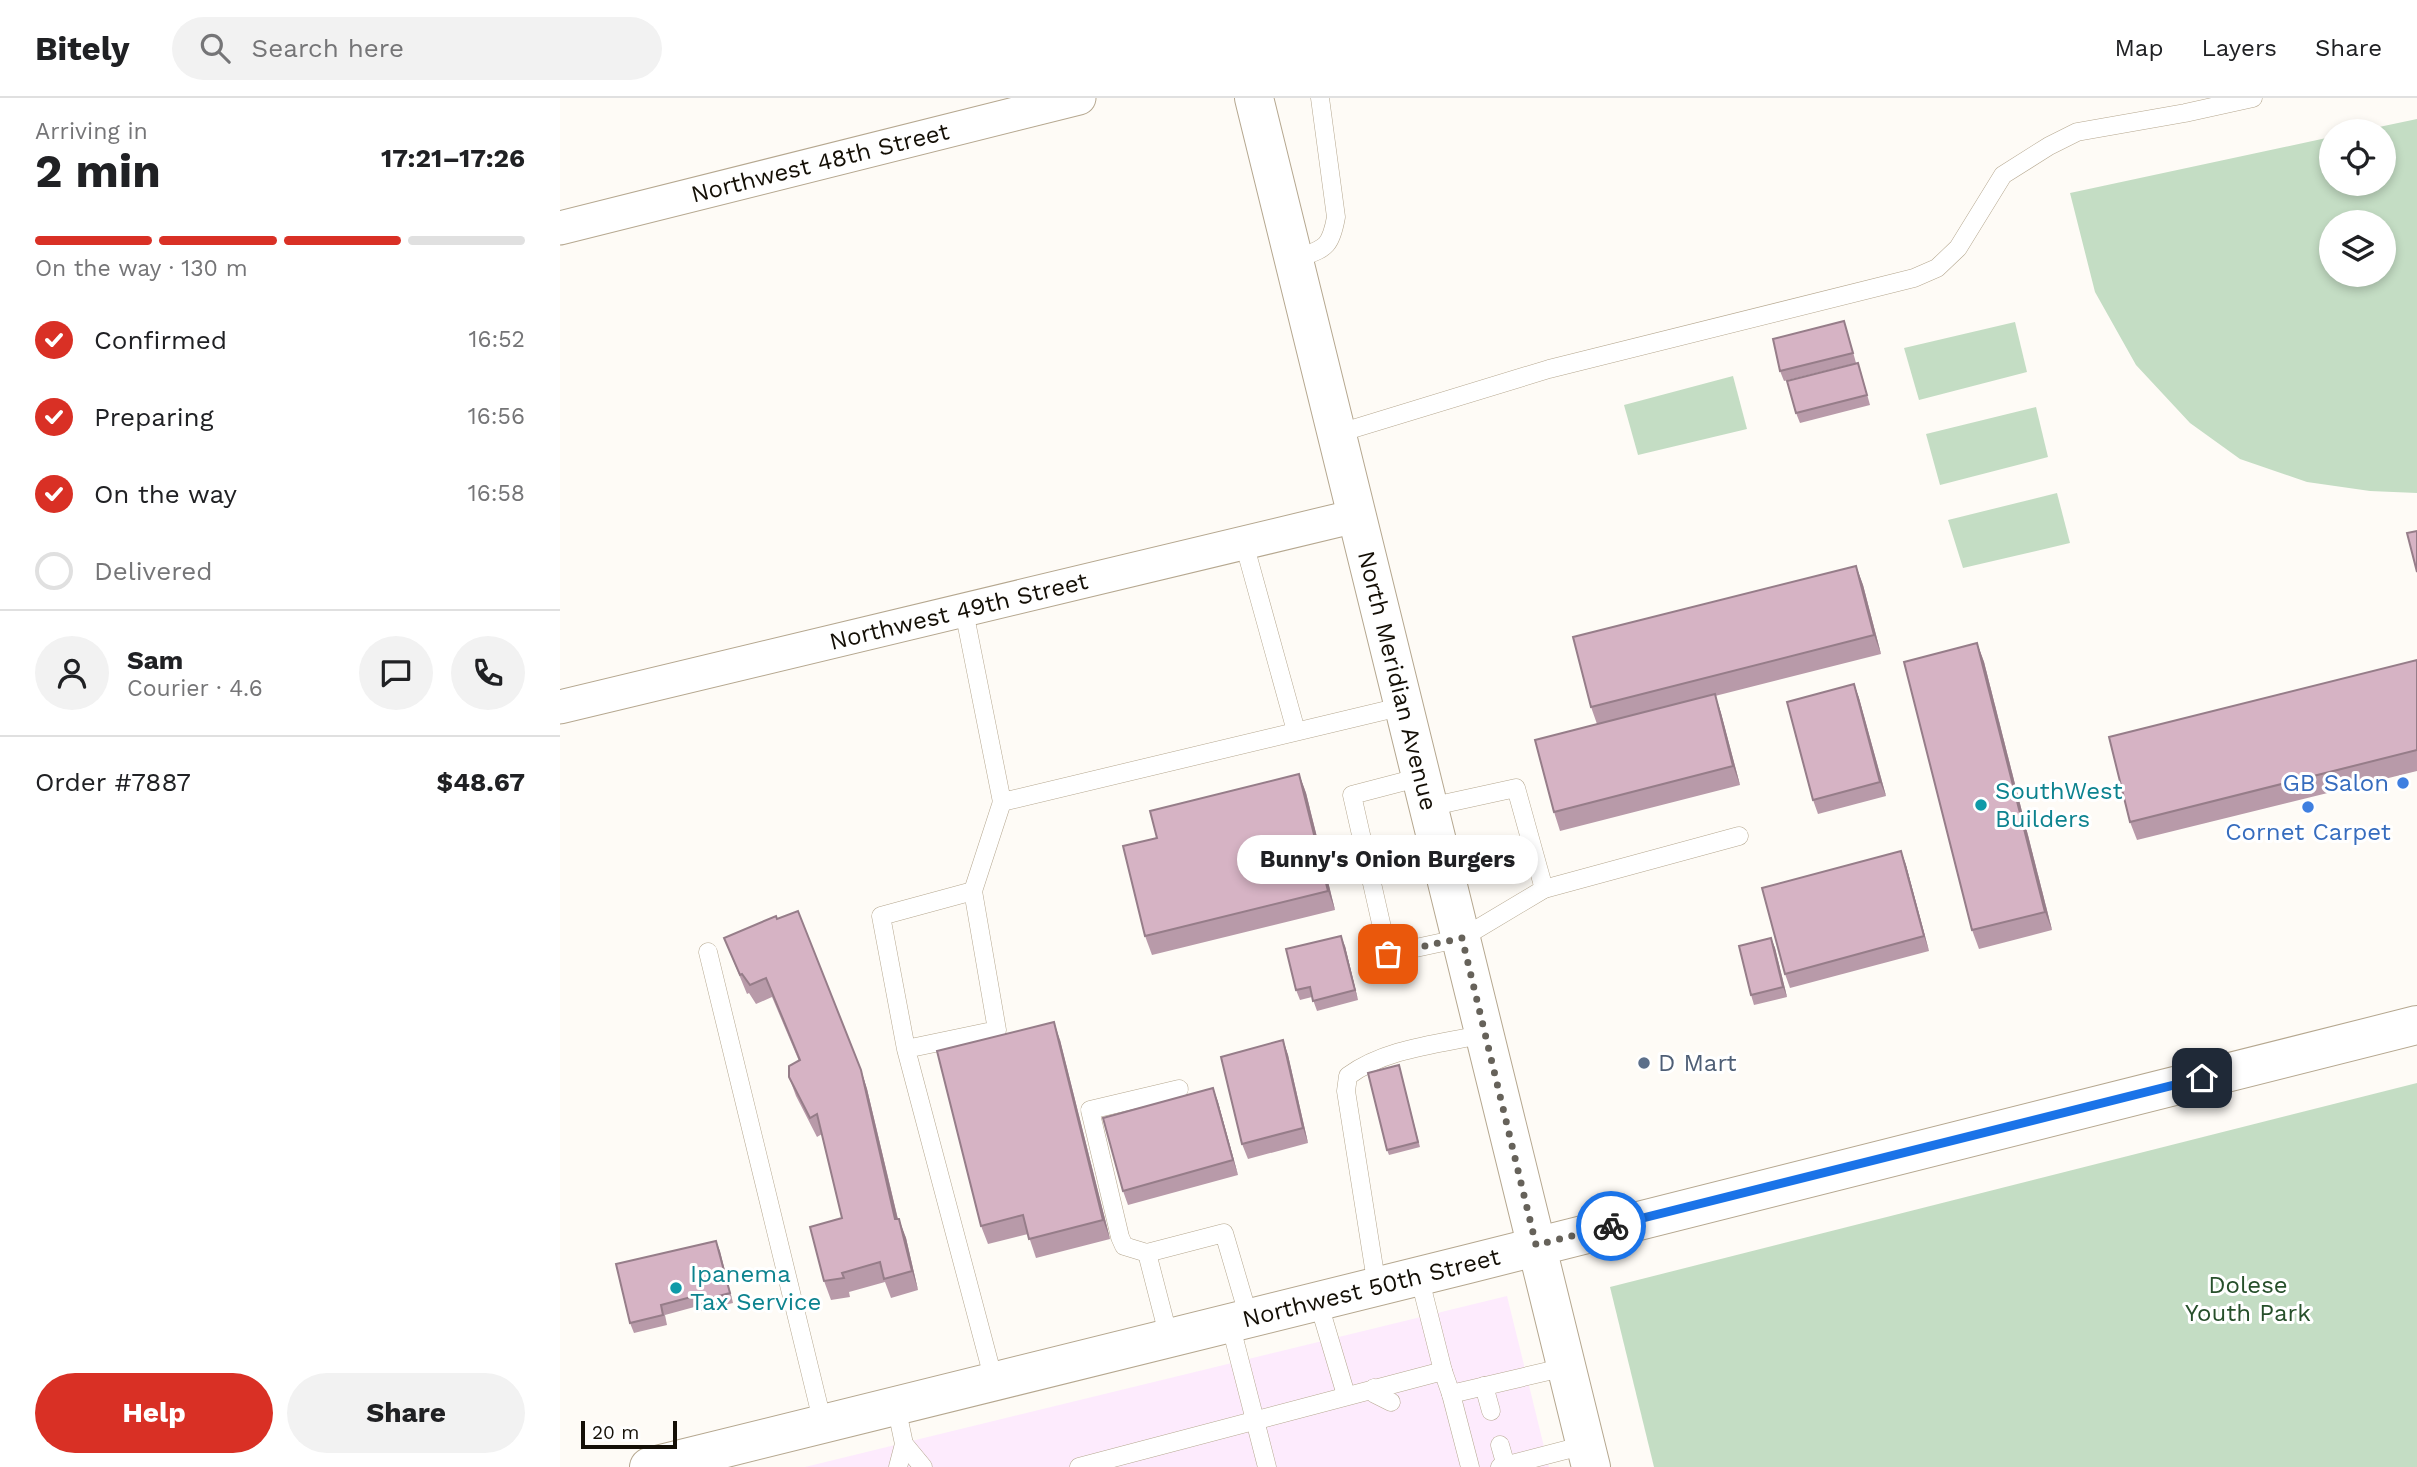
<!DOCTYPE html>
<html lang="en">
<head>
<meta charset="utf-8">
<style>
	body { margin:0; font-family:"Work Sans",sans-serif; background:#f2f2f2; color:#202124; height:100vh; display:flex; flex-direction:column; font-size:26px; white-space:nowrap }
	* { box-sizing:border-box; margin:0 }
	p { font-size:23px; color:#757577 }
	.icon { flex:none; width:38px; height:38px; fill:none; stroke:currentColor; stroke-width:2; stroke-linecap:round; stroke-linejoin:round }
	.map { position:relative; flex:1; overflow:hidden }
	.panel { display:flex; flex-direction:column; background:#fff; width:560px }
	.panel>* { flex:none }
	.tools { position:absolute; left:1759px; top:21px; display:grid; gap:14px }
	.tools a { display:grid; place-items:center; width:77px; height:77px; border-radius:50%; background:#fff; box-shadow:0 4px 10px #0003; font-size:35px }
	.scale { position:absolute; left:21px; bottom:18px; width:96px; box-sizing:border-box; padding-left:7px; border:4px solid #140f06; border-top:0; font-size:19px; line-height:24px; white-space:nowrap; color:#140f06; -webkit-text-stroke:5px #fff; paint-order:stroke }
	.pin { position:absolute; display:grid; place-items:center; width:60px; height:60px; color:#fff; margin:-30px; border-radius:14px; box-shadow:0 4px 10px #0006 }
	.courier { position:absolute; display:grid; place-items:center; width:70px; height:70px; margin:-35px; border:5px solid #1a73e8; border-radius:50%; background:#fff; color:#222; box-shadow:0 2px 9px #0007 }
	.bubble { position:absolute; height:49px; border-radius:24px; background:#fff; box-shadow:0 4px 10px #0003; font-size:23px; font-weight:700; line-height:49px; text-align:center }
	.headline em { font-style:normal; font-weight:700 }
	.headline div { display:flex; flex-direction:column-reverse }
	.headline { display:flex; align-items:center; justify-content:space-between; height:119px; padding:0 35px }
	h1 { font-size:46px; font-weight:700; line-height:52px }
	.bar { display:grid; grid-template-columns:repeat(4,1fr); gap:10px 7px; align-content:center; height:84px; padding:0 35px }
	.bar i { height:9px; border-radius:5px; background:#e0e0e0 }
	.bar .active { background:#d93025 }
	.bar p { grid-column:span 4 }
	.line { display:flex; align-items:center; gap:18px; padding:0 35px; border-top:2px solid #e0e0e0 }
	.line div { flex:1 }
	.round { display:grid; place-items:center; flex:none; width:74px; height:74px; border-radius:37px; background:#f2f2f2 }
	ol { padding:0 35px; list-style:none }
	li { display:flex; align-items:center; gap:21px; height:77px }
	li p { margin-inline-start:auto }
	li .icon { padding:7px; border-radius:50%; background:#d93025; color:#fff; stroke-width:4 }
	li:last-child { color:#757577 }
	li i { width:38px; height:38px; border:4px solid #e0e0e0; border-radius:50% }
	.button { display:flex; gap:14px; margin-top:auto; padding:14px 35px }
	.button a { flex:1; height:80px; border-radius:42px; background:#d93025; color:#fff; font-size:28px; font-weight:700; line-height:80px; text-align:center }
	.button a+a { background:#f2f2f2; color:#202124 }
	header { display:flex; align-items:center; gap:42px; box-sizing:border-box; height:98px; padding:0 35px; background:#fff; border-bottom:2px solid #e0e0e0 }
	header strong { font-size:33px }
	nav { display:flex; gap:38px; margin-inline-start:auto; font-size:24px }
	.search { width:490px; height:63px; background:#f2f2f2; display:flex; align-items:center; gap:18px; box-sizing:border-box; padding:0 24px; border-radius:38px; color:#757577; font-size:26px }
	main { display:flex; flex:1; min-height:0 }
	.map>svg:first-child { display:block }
	.commercial { fill:#fdebfd }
	.green { fill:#c4ddc4; fill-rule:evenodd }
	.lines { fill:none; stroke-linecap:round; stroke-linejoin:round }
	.lane-casing { stroke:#b5a78f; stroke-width:19 }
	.street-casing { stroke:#b5a78f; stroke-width:35 }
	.secondary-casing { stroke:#b5a78f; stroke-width:40 }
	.lane { stroke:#fff; stroke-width:18 }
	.street { stroke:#fff; stroke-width:33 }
	.secondary { stroke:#fff; stroke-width:38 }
	.wall { fill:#b89aa9 }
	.shaded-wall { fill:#967d89 }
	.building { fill:#d6b3c4; stroke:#967d89; stroke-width:2 }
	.done { stroke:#66625a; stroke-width:7; stroke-dasharray:0 12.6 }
	.route { stroke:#1a73e8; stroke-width:9 }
	.shop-dot { fill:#3f7fe0; stroke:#fff; stroke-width:2.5 }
	.culture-dot { fill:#0f9aa8; stroke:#fff; stroke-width:2.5 }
	.service-dot { fill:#5c6f8a; stroke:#fff; stroke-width:2.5 }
	.labels { text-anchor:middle; stroke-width:6; stroke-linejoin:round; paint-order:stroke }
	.street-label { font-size:24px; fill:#140f06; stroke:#fff }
	.shop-label { font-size:24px; fill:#366cbe; stroke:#fff; text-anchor:end }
	.culture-label { font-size:24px; fill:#0d838f; stroke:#fff; text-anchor:start }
	.service-label { font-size:24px; fill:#4e5e75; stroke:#fff; text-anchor:start }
	.park-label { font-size:24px; fill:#264f2a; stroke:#fff }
</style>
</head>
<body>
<header>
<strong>Bitely</strong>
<div class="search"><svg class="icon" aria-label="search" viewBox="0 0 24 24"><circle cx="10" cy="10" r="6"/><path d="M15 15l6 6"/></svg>Search here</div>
<nav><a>Map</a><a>Layers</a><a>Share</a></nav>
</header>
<main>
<section class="panel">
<div class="headline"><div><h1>2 min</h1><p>Arriving in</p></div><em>17:21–17:26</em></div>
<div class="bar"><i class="active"></i><i class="active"></i><i class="active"></i><i></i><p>On the way · 130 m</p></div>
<ol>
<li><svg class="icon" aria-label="check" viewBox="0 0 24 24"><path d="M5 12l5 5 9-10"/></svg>Confirmed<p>16:52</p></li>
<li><svg class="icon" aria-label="check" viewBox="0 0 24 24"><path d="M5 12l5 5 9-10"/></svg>Preparing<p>16:56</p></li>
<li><svg class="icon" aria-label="check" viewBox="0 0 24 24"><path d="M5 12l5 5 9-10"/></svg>On the way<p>16:58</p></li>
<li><i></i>Delivered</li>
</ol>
<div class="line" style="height:126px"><a class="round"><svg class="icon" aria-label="person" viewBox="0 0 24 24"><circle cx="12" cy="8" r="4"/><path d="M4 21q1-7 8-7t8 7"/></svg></a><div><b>Sam</b><p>Courier · 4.6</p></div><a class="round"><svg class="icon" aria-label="chat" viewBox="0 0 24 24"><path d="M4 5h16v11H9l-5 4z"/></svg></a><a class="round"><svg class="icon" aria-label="phone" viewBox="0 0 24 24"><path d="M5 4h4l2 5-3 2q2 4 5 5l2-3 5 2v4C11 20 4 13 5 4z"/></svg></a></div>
<div class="line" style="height:91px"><div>Order #7887</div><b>$48.67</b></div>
<div class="button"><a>Help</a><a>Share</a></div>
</section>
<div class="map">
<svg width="1857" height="1369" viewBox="0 0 1857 1369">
	<rect width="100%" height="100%" fill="#fefbf6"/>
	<!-- commercial -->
	<polygon class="commercial" points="947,1198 989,1369 245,1369"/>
	<!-- green -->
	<g class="green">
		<path d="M1857,21v374l-47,-2 -63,-9 -67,-23 -50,-36 -54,-58 -41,-73 -25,-99 261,-56v47h53v-53h-24zM1824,124v53h-53v-53z"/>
		<polygon points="1455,224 1467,274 1359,302 1344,250"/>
		<polygon points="1173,278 1187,331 1078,357 1064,307"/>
		<polygon points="1476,309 1488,359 1380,387 1366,336"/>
		<polygon points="1497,395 1510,445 1403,470 1388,422"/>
		<polygon points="1857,985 1857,1369 1094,1369 1050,1189"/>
	</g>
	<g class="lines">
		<!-- lane casing -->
		<g class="lane-casing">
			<g id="lane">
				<path d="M734,162c29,-12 36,-9 42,-43l-16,-119"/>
				<polyline points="776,336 989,271 1354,180 1377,170 1398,150 1443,77 1489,48 1517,34 1625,15 1693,0"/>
				<polyline points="684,445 736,633"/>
				<polyline points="404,513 442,704 844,608"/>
				<polyline points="861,679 792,697 828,856 902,840 984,791 1179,738"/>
				<polyline points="869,709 956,690 984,791"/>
				<polyline points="413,793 442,704"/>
				<polyline points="148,854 263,1326"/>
				<polyline points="346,951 437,932 413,793 321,818 346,951 434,1283"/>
				<polyline points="587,1155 564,1148 560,1139 530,1012 619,991"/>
				<polyline points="859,1178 883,1273 891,1296 1006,1269"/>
				<path d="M817,1189l-31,-196 2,-15c38,-28 92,-32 137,-42"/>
				<polyline points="758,1203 786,1297"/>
				<polyline points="670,1225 707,1369"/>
				<polyline points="609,1240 587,1155 664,1135 689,1220"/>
				<polyline points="924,1288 931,1313"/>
				<polyline points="814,1290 815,1296 831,1304"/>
				<polyline points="891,1296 910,1369"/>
				<polyline points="336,1308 344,1346 363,1369"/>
				<polyline points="940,1347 946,1368"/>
				<polyline points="338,1369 344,1346"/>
				<polyline points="519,1369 883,1273"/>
				<polyline points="940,1369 1025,1347"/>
			</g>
		</g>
		<!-- street casing -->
		<g class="street-casing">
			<g id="street">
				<path id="s1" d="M0,130l519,-130"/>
				<path id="s2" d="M0,609l796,-191"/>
			</g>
		</g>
		<!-- secondary casing -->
		<g class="secondary-casing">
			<g id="secondary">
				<path id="s3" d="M694,0l337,1369"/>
				<path id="s4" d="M89,1369l819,-203 949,-239"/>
			</g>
		</g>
		<!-- lane -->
		<use href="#lane" class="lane"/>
		<!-- street -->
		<use href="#street" class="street"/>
		<!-- secondary -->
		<use href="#secondary" class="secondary"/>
	</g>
	<!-- wall -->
	<g class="wall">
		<polygon points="1287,232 1296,265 1224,283 1220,273"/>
		<polygon points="1301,274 1310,307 1240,325 1236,315"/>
		<polygon points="1296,468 1303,487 1321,556 1155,598 1161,615 1180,687 1000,733 994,714 1037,626 1031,609"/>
		<polygon points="1417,545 1424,564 1492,832 1419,851 1412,832"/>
		<polygon points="1857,562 1857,673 1577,742 1570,724"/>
		<polygon points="1294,586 1299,600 1326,698 1258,716 1253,702"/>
		<polygon points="739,676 746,695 775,812 592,857 585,838"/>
		<polygon points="1341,753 1346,767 1369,853 1230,890 1225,876"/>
		<polygon points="164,840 301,972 307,991 338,1121 346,1140 358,1192 331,1200 325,1184 289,1194 290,1199 271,1202 264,1183 282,1120 262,1036 257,1039 236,998 229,979 239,963 212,899 196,906 189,895 187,896"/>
		<polygon points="1211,840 1215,850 1227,899 1194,907 1191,897"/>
		<polygon points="785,848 798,902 757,913 752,899 740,902 736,892"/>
		<polygon points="500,942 550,1141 476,1160 468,1136 428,1146 421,1128"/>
		<polygon points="723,942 728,957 748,1045 688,1061 682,1046"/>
		<polygon points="839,967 860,1049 829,1057 827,1052"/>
		<polygon points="653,990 658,1004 678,1077 568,1107 563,1093"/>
		<polygon points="156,1143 173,1205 139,1213 138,1208 105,1217 107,1227 74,1235 70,1225"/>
	</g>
	<!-- shaded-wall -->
	<g class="shaded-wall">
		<polygon points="1296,468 1303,487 1321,556 1314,537"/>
		<polygon points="1417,545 1424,564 1492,832 1485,814"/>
		<polygon points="1294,586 1299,600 1326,698 1320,684"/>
		<polygon points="1155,596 1161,615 1180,687 1173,668"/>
		<polygon points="739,676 746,695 775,812 768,793"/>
		<polygon points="1341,753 1346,767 1369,853 1364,838"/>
		<polygon points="781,838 785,848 798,902 795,892"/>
		<polygon points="1211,840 1215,850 1227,899 1223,889"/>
		<polygon points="494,924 500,942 550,1141 543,1122"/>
		<polygon points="723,942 728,957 748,1045 743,1030"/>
		<polygon points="301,972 307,991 342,1139 335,1121"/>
		<polygon points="653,990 658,1004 678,1077 673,1062"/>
		<polygon points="339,1121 346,1140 358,1192 352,1173"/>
		<polygon points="156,1143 160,1153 173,1205 170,1195"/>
	</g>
	<!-- building -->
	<g class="building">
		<polygon points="1284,223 1293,255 1220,273 1213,241"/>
		<polygon points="1298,265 1307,297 1236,315 1227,283"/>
		<polygon points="1857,433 1857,474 1847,435"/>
		<polygon points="1296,468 1314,537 1031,609 1013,539"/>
		<polygon points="1417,545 1485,814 1412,832 1344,564"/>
		<polygon points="1857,562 1857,652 1570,724 1549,639"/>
		<polygon points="1294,586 1320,684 1253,702 1227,604"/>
		<polygon points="1155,596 1173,668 994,714 975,642"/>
		<polygon points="739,676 768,793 585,838 563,748 597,740 590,713"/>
		<polygon points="1341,753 1364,838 1225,876 1202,790"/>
		<polygon points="238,813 301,972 335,1121 339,1121 352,1173 324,1181 320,1164 282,1175 284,1180 264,1183 250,1129 282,1120 257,1016 250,1020 229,979 229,968 240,962 206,880 190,887 182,876 180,877 164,840 216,818 217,821"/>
		<polygon points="781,838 795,892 753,903 750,889 736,892 726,851"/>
		<polygon points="1211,840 1223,889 1191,897 1179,848"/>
		<polygon points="494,924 543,1122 469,1141 463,1117 421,1128 377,953"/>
		<polygon points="723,942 743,1030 682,1046 661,959"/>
		<polygon points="839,967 858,1044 827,1052 808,975"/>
		<polygon points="653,990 673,1062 563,1093 543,1020"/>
		<polygon points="156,1143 170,1195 136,1204 135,1198 101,1207 103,1217 70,1225 56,1166"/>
	</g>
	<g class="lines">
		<!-- done -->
		<polyline class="done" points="828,856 902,840 976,1147 1051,1128"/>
		<!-- route -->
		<polyline class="route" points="1051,1128 1642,980"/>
	</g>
	<!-- markers -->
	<g class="shop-dot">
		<circle cx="1843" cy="685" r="7"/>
		<circle cx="1748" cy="709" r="7"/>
	</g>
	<g class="culture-dot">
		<circle cx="1421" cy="707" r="7"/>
		<circle cx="116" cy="1190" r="7"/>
	</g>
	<circle class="service-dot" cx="1084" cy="965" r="7"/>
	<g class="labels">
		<!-- street labels -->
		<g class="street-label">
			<text dy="8" stroke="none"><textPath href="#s1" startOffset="268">Northwest 48th Street</textPath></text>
			<text dy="8" stroke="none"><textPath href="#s2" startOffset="410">Northwest 49th Street</textPath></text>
			<text dy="8" stroke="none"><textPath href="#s3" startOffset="600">North Meridian Avenue</textPath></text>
			<text dy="8" stroke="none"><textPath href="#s4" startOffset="744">Northwest 50th Street</textPath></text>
		</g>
		<!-- shop labels -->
		<g class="shop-label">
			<text x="1829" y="693">GB Salon</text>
			<text x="1748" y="742" text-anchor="middle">Cornet Carpet</text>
		</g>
		<!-- culture labels -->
		<g class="culture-label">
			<text x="1435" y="701">SouthWest<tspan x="1435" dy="28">Builders</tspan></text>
			<text x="130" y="1184">Ipanema<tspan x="130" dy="28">Tax Service</tspan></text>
		</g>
		<!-- service labels -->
		<g class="service-label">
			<text x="1098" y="973">D Mart</text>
		</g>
		<!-- park labels -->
		<g class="park-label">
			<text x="1688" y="1195">Dolese<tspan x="1688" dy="28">Youth Park</tspan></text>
		</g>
	</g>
</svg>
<div class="tools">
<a><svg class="icon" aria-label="locate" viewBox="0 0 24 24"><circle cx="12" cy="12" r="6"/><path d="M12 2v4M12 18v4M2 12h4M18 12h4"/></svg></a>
<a><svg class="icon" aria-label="layers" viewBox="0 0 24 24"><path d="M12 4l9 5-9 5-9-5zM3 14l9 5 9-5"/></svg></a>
</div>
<div class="scale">20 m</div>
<div class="pin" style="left:828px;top:856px;background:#ea580c"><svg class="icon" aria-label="bag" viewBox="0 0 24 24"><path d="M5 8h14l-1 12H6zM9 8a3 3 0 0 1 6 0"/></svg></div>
<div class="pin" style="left:1642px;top:980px;background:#1f2937"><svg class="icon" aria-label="home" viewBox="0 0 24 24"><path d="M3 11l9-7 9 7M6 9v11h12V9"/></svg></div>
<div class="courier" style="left:1051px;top:1128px"><svg class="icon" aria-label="bike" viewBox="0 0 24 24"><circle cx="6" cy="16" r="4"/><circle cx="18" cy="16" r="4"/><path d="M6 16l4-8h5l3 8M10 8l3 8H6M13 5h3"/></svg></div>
<div class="bubble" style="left:677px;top:737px;width:301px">Bunny's Onion Burgers</div>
</div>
</main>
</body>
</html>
